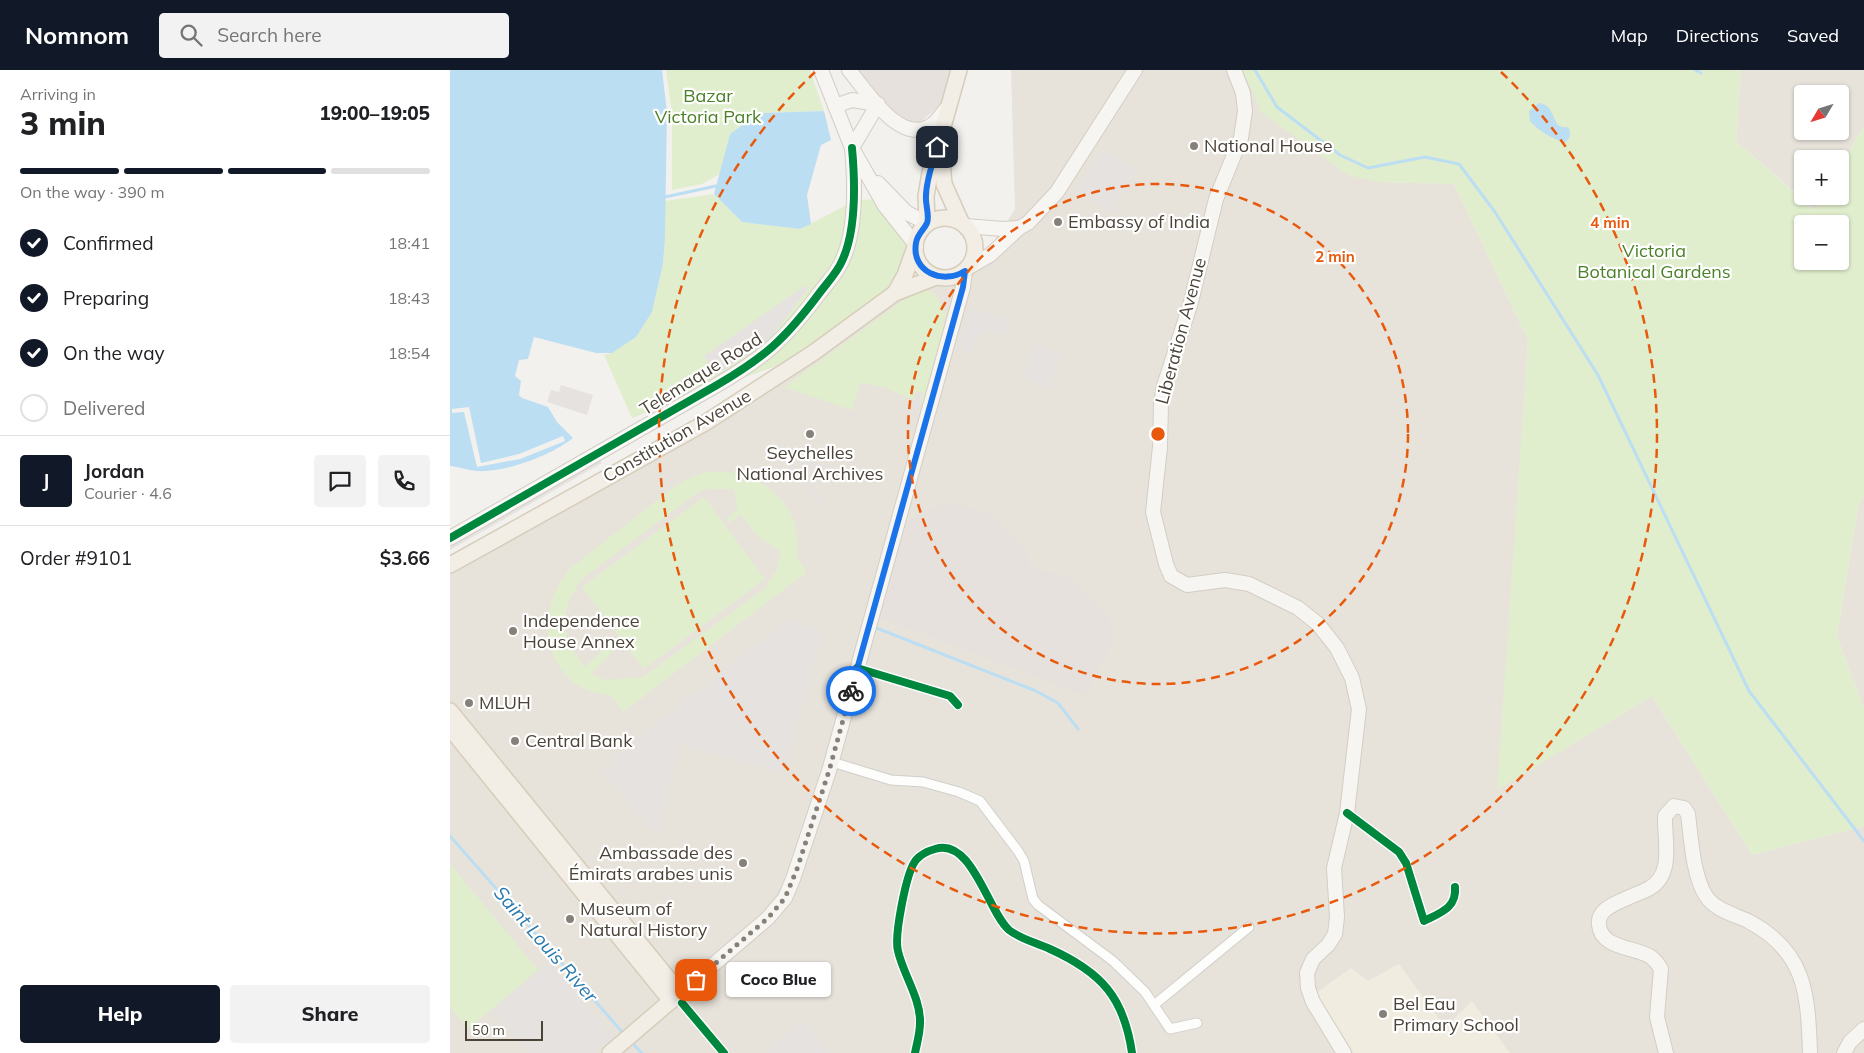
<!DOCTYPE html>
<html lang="en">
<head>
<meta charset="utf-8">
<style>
	body { margin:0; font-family:Mulish,sans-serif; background:#f2f2f2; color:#202124; height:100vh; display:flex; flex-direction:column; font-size:19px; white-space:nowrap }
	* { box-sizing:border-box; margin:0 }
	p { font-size:16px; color:#757577 }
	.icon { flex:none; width:28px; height:28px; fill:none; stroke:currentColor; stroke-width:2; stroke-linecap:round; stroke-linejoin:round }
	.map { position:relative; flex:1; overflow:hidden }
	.panel { display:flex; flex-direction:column; background:#fff; width:450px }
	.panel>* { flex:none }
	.needle { width:32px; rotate:232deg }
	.controls { position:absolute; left:1344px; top:15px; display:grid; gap:10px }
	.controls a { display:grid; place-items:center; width:55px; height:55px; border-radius:5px; background:#fff; box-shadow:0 1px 4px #0004; font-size:25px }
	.scale { position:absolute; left:15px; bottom:12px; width:78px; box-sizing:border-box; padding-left:5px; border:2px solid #4b4338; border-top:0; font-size:14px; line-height:18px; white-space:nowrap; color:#4b4338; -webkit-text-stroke:4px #fff; paint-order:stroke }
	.pin { position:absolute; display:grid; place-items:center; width:42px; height:42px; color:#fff; margin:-21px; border-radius:10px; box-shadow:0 2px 8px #0006 }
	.courier { position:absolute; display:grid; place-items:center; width:50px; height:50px; margin:-25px; border:4px solid #1a73e8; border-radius:50%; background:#fff; color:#222; box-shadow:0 1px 6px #0007 }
	.bubble { position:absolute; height:35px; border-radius:5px; background:#fff; box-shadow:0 1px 4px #0004; font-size:16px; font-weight:800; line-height:35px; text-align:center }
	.summary em { font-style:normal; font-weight:800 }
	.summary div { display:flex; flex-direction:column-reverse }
	.summary { display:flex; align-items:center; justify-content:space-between; height:85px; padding:0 20px }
	h1 { font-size:32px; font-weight:800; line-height:38px }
	.bar { display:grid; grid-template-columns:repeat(4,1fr); gap:8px 5px; align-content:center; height:60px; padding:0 20px }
	.bar i { height:6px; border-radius:4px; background:#e0e0e0 }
	.bar .on { background:#111827 }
	.bar p { grid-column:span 4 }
	.line { display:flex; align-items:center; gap:12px; padding:0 20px; border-top:1px solid #e0e0e0 }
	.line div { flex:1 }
	.round { display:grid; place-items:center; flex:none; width:52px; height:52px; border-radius:5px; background:#f2f2f2 }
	ol { padding:0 20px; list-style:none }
	li { display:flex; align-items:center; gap:15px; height:55px }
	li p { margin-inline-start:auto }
	li .icon { padding:5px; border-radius:50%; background:#111827; color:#fff; stroke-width:4 }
	li:last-child { color:#757577 }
	li i { width:28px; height:28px; border:2px solid #e0e0e0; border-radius:50% }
	.button { display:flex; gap:10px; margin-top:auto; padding:10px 20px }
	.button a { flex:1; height:58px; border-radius:5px; background:#111827; color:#fff; font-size:20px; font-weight:800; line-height:58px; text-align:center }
	.button a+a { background:#f2f2f2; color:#202124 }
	header { display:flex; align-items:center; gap:30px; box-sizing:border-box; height:70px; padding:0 25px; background:#111827; color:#fff }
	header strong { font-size:24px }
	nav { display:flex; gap:28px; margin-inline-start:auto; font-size:18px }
	.search { width:350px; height:45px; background:#f2f2f2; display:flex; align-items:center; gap:12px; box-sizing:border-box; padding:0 18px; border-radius:5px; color:#757577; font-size:19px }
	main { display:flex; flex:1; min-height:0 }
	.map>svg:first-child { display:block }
	.residential { fill:#e7e3db; fill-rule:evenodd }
	.industrial { fill:#e6e1dd }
	.education { fill:#f1ece0 }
	.green { fill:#e1eecd; fill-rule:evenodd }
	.parking { fill:#e5e2df }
	.water { fill:#bcdef2 }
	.pier { fill:#f3f1ee }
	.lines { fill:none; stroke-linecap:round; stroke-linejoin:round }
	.stream { stroke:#bcdef2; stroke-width:3 }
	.street-casing { stroke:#d1cfcb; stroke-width:11 }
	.secondary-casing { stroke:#d3cec4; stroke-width:16 }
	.primary-casing { stroke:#d6cdba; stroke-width:18 }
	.street { stroke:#fdfdfc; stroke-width:9 }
	.secondary { stroke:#f7f5f1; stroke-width:14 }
	.primary { stroke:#f2eee6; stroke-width:15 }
	.cycleway-casing { stroke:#fff; stroke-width:11 }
	.cycleway { stroke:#00873e; stroke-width:8 }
	.done { stroke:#868078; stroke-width:5; stroke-dasharray:0 9 }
	.route { stroke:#1a73e8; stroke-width:6 }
	.ring { fill:none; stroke:#e8590c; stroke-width:2.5; stroke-dasharray:9 6 }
	.poi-dot { fill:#868078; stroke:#fff; stroke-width:2 }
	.labels { text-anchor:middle; stroke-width:4.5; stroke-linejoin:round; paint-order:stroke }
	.park-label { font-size:18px; fill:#4b8127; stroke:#fff }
	.poi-label { font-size:18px; fill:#4b4338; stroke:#fff; text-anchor:start }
	.street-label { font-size:18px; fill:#4b4338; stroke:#fff }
	.water-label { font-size:19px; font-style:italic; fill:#2878ac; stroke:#fff }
	.centre { fill:#e8590c; stroke:#fff; stroke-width:2.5 }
	.ring-label { font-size:15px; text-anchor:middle; font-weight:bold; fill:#e8590c; stroke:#fff; stroke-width:4.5; stroke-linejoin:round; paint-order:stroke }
</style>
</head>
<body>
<header>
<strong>Nomnom</strong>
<div class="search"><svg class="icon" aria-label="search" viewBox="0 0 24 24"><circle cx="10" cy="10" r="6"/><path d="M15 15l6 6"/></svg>Search here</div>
<nav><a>Map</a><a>Directions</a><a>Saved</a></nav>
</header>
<main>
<section class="panel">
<div class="summary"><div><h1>3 min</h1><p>Arriving in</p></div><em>19:00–19:05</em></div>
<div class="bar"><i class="on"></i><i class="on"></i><i class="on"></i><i></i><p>On the way · 390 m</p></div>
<ol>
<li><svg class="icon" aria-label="check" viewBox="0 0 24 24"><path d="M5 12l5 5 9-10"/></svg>Confirmed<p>18:41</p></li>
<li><svg class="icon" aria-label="check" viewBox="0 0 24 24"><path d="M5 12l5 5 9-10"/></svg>Preparing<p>18:43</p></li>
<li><svg class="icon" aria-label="check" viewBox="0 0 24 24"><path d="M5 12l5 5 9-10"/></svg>On the way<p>18:54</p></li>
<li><i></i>Delivered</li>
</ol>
<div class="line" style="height:90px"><b class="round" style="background:#111827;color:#fff">J</b><div><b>Jordan</b><p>Courier · 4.6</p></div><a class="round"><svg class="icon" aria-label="chat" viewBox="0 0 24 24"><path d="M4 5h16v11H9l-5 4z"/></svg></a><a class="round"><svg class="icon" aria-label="phone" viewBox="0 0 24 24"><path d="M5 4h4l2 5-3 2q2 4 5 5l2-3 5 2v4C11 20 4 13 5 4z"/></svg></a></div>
<div class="line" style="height:65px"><div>Order #9101</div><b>$3.66</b></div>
<div class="button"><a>Help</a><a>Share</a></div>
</section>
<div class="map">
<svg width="1414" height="983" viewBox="0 0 1414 983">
	<rect width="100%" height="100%" fill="#f3f1ee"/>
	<!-- residential -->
	<g class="residential">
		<polygon points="561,0 793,0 797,6 927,112 1004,114 1078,270 1048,719 1202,626 1302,785 1414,756 1414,983 0,983 0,498 242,362 475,206 521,206 565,139"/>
		<path d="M1291,0h123v56l-24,41v-8h-38v37h21l-8,14 -79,-69zM1352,24h38v37h-38z"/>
		<polygon points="1414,425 1414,639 1387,566 1408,438"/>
	</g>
	<!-- industrial -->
	<g class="industrial">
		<polygon points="407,0 500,0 490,35 468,54 452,55"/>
		<polygon points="495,431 546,445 578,484 580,498 619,507 658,545 664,568 636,626 428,547 452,455"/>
	</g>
	<!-- education -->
	<polygon class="education" points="949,894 995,957 1022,931 1060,983 904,983 866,923 901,898 918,911"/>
	<!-- green -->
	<g class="green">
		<polygon points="216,0 360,0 374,41 309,43 280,64 270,104 252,114 222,120 222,44"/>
		<path d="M793,0h498l-5,71 78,69 9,-14h17v-29l24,-41v369l-6,13 -21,128 27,73v117l-112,29 -100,-159 -155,94 31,-450 -74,-156 -77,-2 -29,-7 -87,-63zM1352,154h38v37h-38z"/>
		<polygon points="264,124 292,152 350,159 406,130 428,129 466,175 445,223 363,283 182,348 154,285 162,283 202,242 213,194 215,131"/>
		<polygon points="470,218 485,224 496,243 479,336 433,317 411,312 402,340 334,317"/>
		<path d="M272,401c47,6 81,36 75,87l10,14 -184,140c-4,-5 -7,-12 -12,-16 -3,-2 -10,-2 -15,-3 -8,-2 -17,-6 -24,-12 -35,-31 -30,-83 0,-114l107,-84 23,-10zM257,419h27l4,18 -11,12 3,4 11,-9 17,23 23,15 -5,19 -12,18 -121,88 -37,3 -15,-6 24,-25 -5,-6 -25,24c-26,-32 -27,-54 -3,-88l115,-86z"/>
		<polygon points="254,427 315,509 194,599 132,517"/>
		<polygon points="0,794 88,900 18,959 0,937"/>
	</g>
	<!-- parking -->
	<g class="parking">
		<polygon points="653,77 688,101 660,143 625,119"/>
		<polygon points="356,215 358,219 324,263 312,275 266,305 254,286"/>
		<polygon points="527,239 560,249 554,266 540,261 526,268 521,283 507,278 519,244"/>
		<polygon points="585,275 610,284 599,318 573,308"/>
		<polygon points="111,315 143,325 137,345 97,332 101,320 109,322"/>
		<polygon points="466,321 473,323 467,347 460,345"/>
		<polygon points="146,384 152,393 0,480 0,467"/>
		<polygon points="354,389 379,397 377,405 351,397"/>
		<polygon points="342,393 377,432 372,435 338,397"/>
		<polygon points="339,551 373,560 334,703 229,674 209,761 201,760 153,702 165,693 161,687"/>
		<polygon points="99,892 163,967 145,983 78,983 42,941"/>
		<polygon points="352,950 381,983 318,983 317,979"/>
	</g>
	<!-- water -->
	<g class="water">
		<path d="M0,0h212l5,42 -2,124 -2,28 -11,48 -16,25 -24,16h-16l-62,-16 -6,22 -9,1 -4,16 6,5 -2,14 3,3 26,9 9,15 16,16c-21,17 -68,35 -96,33 -9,-1 -18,-4 -27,-5z"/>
		<path d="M1089,33c20,3 10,27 29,24 4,6 2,13 -4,16 -12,-5 -26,-12 -34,-22l-1,-10z"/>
		<polygon points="374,41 381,70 371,75 357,125 361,154 350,159 292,152 264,124 280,64 309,43"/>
	</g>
	<!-- pier -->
	<polygon class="pier" points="19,337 31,393 69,384 113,366 115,371 70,389 27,397 14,342 2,343 2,339"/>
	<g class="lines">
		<!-- stream -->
		<g class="stream">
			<polyline points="805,0 827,37 890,85 918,98 975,87 1009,94 1045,142 1148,305 1299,621 1414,771"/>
			<polyline points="1245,0 1251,3"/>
			<polyline points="215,127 266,116"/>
			<polyline points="424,557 586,621 608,633 628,659"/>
			<polyline points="0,766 174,964"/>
			<polyline points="180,971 192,983"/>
		</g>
		<!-- street casing -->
		<g class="street-casing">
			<g id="street">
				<polyline points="407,598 500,626 508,635"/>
				<polyline points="382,692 441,710 473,712 509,722 530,731 568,781 574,791 583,829 588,835 663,891 695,922 720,959 747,953"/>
				<path d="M897,743l52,39 7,11 18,58c16,-8 33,-13 31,-34"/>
				<polyline points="232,933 274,983"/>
				<polyline points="704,935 799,857"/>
				<path d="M465,983c2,-10 5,-20 5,-30 1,-24 -17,-49 -22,-72 -4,-14 8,-79 18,-91 5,-6 12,-9 19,-11 37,-12 53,63 74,81 11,9 28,13 41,19 51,23 74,48 82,104"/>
			</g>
		</g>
		<!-- secondary casing -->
		<g class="secondary-casing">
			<g id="secondary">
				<polyline points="371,0 402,78 435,136 466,175"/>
				<path d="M399,0c16,19 53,79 84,54 5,-4 10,-12 15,-17"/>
				<polyline points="784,0 793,23 795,41 791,68 766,129 741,232 714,316 711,332 710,377 703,442 716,494 721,506 737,515 775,510 799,514 848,538 868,554 887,578 902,608 909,639 897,743 884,798 887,847 885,864 878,875 863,889 857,903 858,918 863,932 894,983"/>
				<polyline points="385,36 402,30 428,34 402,78"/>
				<polyline points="428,113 457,143 477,153"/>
				<polyline points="516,156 553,159 569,158"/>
				<polyline points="519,197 540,185 569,158 578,153 607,122 685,0"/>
				<path d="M0,468l267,-153c48,-28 68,-46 101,-90 8,-11 19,-22 24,-34 15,-32 13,-80 10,-113"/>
				<polyline points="230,923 318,848 335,828 343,809 379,701 513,217 515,201"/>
				<path d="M1216,983l-9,-36 4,-48c-3,-5 -5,-8 -10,-12 -15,-10 -50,-8 -52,-32 -2,-14 13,-20 24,-25 8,-4 17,-7 25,-11 27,-14 16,-49 17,-73l9,-10 10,2 4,6c3,24 5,62 18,82 9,14 27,18 42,25 58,30 60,73 62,132"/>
				<polyline points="1394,983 1400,972 1414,959"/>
			</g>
		</g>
		<!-- primary casing -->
		<g class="primary-casing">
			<g id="primary">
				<polyline points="491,81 494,114 511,152"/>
				<circle cx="495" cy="178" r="30"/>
				<polyline points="477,153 476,126 480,103 509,0"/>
				<polyline points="445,223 455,205 465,177"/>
				<polyline points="0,495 255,353 363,283 445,223 486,207"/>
				<polyline points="0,641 230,923 160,983"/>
				<polyline points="0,658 221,931"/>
			</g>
		</g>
		<!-- street -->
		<use href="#street" class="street"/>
		<!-- secondary -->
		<use href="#secondary" class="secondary"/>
		<!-- primary -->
		<use href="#primary" class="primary"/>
		<!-- cycleway casing -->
		<g class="cycleway-casing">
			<g id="cycleway">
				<path d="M0,468l267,-153c48,-28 68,-46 101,-90 8,-11 19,-22 24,-34 15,-32 13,-80 10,-113"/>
				<polyline points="407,598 500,626 508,635"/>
				<path d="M897,743l52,39 7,11 18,58c16,-8 33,-13 31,-34"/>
				<polyline points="232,933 274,983"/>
				<path d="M465,983c2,-10 5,-20 5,-30 1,-24 -17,-49 -22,-72 -4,-14 8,-79 18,-91 5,-6 12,-9 19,-11 37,-12 53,63 74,81 11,9 28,13 41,19 51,23 74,48 82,104"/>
			</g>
		</g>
		<!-- cycleway -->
		<use href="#cycleway" class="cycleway"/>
	</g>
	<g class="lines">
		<!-- done -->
		<polyline class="done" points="246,910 318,848 335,828 347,799 379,701 401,621"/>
		<!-- route -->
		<path class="route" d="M401,621l112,-404 2,-16c-22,14 -54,1 -49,-28 1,-9 8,-13 11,-20 3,-7 -2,-19 -1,-27 0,-16 7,-33 11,-49"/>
	</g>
	<!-- distance rings -->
	<g class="ring">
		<circle cx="708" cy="364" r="250"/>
		<path d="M1051 2A499 499 0 1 1 365 2"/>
	</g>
	<!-- markers -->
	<g class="poi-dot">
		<circle cx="744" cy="76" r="5"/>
		<circle cx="608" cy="152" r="5"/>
		<circle cx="360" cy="364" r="5"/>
		<circle cx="63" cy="561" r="5"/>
		<circle cx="19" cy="633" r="5"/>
		<circle cx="65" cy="671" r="5"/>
		<circle cx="293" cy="793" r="5"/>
		<circle cx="120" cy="849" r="5"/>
		<circle cx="933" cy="944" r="5"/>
	</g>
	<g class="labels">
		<!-- park labels -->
		<g class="park-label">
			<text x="258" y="32">Bazar<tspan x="258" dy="21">Victoria Park</tspan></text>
			<text x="1204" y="187">Victoria<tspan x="1204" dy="21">Botanical Gardens</tspan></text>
		</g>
		<!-- poi labels -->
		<g class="poi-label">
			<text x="754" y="82">National House</text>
			<text x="618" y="158">Embassy of India</text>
			<text x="360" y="389" text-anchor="middle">Seychelles<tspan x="360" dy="21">National Archives</tspan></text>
			<text x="73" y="557">Independence<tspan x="73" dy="21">House Annex</tspan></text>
			<text x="29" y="639">MLUH</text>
			<text x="75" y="677">Central Bank</text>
			<text x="283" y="789" text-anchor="end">Ambassade des<tspan x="283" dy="21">Émirats arabes unis</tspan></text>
			<text x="130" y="845">Museum of<tspan x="130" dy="21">Natural History</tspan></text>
			<text x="943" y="940">Bel Eau<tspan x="943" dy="21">Primary School</tspan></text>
		</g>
		<!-- street labels -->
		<g class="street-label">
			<text transform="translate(731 261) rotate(-75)" y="6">Liberation Avenue</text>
			<text transform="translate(251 304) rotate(-32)" y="6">Telemaque Road</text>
			<text transform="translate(227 366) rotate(-30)" y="6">Constitution Avenue</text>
		</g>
		<!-- water labels -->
		<g class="water-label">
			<text transform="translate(96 874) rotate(49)" y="7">Saint Louis River</text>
		</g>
	</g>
	<circle cx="708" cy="364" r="8" class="centre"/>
	<g class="ring-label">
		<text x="1160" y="158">4 min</text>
		<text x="885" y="192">2 min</text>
	</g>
</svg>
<div class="controls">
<a><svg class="needle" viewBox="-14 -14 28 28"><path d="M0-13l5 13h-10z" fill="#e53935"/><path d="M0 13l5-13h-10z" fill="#757577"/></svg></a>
<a>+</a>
<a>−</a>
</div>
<div class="scale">50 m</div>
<div class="pin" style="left:246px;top:910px;background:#ea580c"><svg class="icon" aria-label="bag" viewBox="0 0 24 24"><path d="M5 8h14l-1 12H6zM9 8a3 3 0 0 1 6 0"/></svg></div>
<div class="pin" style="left:487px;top:77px;background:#1f2937"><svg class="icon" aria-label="home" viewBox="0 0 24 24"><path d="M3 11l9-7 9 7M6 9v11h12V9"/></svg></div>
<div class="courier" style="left:401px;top:621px"><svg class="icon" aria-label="bike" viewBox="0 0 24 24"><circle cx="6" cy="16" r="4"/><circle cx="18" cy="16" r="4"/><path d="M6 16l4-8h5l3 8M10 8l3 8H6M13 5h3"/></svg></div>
<div class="bubble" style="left:276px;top:892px;width:105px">Coco Blue</div>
</div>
</main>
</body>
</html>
